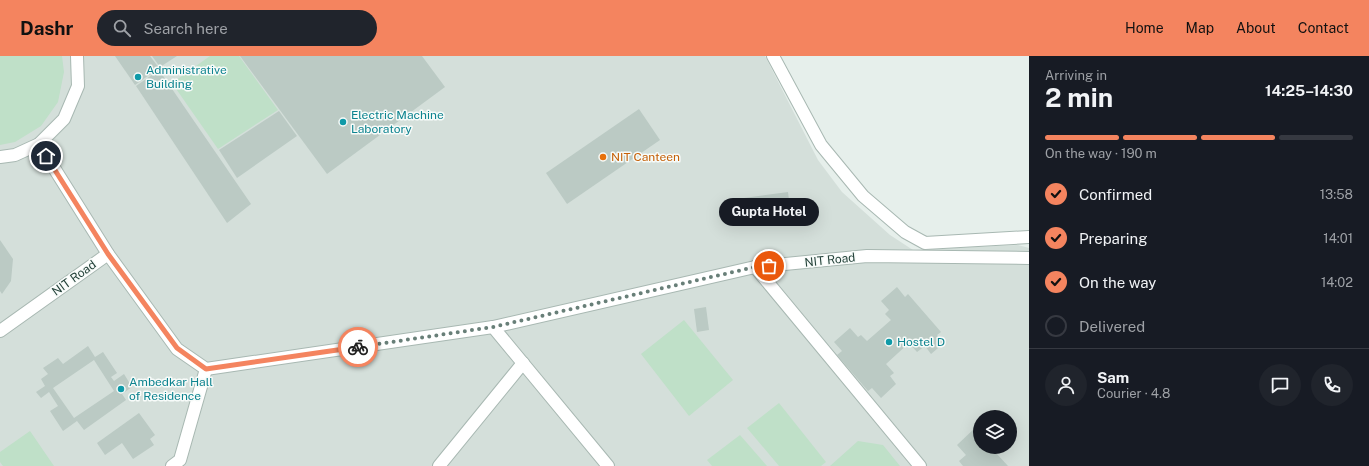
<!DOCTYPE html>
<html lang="en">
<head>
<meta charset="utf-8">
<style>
	body { margin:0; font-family:"Public Sans",sans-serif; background:#20242c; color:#f1f3f6; height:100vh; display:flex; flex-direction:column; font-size:15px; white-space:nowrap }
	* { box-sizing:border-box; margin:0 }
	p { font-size:13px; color:#9ea1a6 }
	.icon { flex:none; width:22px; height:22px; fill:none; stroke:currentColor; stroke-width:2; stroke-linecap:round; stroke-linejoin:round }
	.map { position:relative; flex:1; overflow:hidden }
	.panel { display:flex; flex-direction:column; background:#171b24; width:340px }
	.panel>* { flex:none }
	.fabs { position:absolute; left:973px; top:354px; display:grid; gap:8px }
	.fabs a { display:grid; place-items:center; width:44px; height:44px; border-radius:50%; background:#171b24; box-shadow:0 4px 16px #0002; font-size:20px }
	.pin { position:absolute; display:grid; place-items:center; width:34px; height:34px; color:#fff; margin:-17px; border:2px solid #fff; border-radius:50%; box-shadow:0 1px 4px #0007 }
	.courier { position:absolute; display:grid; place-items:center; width:40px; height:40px; margin:-20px; border:3px solid #f4845f; border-radius:50%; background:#fff; color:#222; box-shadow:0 1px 5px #0007 }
	.bubble { position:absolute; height:28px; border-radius:14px; background:#171b24; box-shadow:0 4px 16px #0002; font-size:13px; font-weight:700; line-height:28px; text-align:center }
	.head em { font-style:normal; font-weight:700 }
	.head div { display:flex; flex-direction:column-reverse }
	.head { display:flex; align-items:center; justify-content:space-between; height:68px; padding:0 16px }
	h1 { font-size:26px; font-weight:700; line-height:30px }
	.bar { display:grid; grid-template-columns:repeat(4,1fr); gap:6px 4px; align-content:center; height:48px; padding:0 16px }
	.bar i { height:5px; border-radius:3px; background:#363941 }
	.bar .active { background:#f4845f }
	.bar p { grid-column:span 4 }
	.line { display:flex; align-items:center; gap:10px; padding:0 16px; border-top:1px solid #363941 }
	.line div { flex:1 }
	.round { display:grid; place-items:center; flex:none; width:42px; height:42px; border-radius:21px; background:#20242c }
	ol { padding:0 16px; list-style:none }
	li { display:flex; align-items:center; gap:12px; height:44px }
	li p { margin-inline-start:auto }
	li .icon { padding:4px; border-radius:50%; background:#f4845f; color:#111; stroke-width:4 }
	li:last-child { color:#9ea1a6 }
	li i { width:22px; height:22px; border:2px solid #363941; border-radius:50% }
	header { display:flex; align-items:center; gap:24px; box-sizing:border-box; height:56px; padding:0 20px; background:#f4845f; color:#111 }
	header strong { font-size:19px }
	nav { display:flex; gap:22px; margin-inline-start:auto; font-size:14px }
	.search { width:280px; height:36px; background:#20242c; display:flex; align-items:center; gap:10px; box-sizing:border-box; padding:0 14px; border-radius:22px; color:#9ea1a6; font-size:15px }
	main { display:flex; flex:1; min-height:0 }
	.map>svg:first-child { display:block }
	.built { fill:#d4dfda; fill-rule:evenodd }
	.green { fill:#bfe0c8 }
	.building { fill:#bbcac4; fill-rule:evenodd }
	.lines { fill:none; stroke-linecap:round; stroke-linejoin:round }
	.minor-casing { stroke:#a8b8b2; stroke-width:14 }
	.minor { stroke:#fff; stroke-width:12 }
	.done { stroke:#687f78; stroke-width:4; stroke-dasharray:0 7.2 }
	.route { stroke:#f4845f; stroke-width:5 }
	.culture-dot { fill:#0f9aa8; stroke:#f7fbf9; stroke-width:1.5 }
	.food-dot { fill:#e8710a; stroke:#f7fbf9; stroke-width:1.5 }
	.labels { text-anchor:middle; stroke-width:3; stroke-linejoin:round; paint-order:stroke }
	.culture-label { font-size:12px; fill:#0d838f; stroke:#f7fbf9; text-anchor:start }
	.food-label { font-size:12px; fill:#c56008; stroke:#f7fbf9; text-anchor:start }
	.street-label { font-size:12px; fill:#24423a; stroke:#f7fbf9 }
</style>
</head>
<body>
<header>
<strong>Dashr</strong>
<div class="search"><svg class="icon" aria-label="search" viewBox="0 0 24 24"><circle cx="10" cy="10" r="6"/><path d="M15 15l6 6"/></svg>Search here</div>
<nav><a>Home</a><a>Map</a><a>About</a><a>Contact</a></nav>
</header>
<main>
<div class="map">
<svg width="1029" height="410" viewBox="0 0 1029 410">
	<rect width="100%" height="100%" fill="#e6efeb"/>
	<!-- built -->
	<path class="built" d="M0,0h765l53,104 24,32 48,43 23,15 105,-5 11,3v218h-1029zM980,361h30v30h-30z"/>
	<!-- green -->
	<g class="green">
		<polygon points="0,0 62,0 64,16 58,46 41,70 15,86 0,89"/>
		<polygon points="210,0 239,0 278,54 218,93 172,27"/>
		<polygon points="684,264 733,324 689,360 641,298"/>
		<polygon points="779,347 826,406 821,410 779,410 747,372"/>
		<polygon points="30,375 54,410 3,410 0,406 0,396"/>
		<polygon points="740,379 767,410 712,410 707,404"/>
		<polygon points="858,385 883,389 900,410 830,410"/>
	</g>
	<!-- building -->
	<g class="building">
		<polygon points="115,0 150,0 159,12 135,29"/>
		<polygon points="152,0 177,0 160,11"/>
		<polygon points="240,0 422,0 445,31 327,118"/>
		<polygon points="159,14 251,148 227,167 136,30"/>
		<polygon points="639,53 660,84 567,148 546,117"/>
		<polygon points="279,55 297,80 237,122 219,94"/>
		<polygon points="788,136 791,159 747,166 744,142"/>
		<polygon points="0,184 13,203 11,225 2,238 0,235"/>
		<polygon points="897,231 905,241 908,238 941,276 937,279 944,287 931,298 925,290 917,296 909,287 886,308 894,317 890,320 896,328 881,342 872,332 868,335 837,299 842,295 834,286 850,272 858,281 861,279 867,285 891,264 885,258 889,254 881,245"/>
		<polygon points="706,251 709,274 697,276 694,253"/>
		<path d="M88,290l7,11 8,-5 14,21 -6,4 3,4 10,-7 8,13 -10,7 4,6 -42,30 -7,-9 -14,10 -13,-20 8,-5 -9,-14 -8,6 -5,-6 9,-6 -4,-7 7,-5 -5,-6 15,-10 5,6zM94,304l20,31 -40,27 -21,-30z"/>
		<polygon points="139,357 155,379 150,383 154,389 133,403 122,387 105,399 97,387"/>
		<polygon points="975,372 980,377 980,391 1002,391 996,397 1008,410 963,410 959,405 966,399 957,389"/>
	</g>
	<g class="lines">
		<!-- minor casing -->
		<g class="minor-casing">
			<g id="minor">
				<polyline points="773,0 821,89 863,140 905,176 925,187 1029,181"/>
				<polyline points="39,88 108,198 177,293 206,313 493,271 755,211 867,200 1029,202"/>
				<polyline points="0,101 15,99 39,88 64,63 78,30 77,0"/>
				<polyline points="755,211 920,410"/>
				<polyline points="493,271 608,410"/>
				<polyline points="0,275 108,198"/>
				<polyline points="172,410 180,404 206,313"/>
				<polyline points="439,410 523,307"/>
			</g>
		</g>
		<!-- minor -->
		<use href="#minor" class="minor"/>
	</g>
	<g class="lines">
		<!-- done -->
		<polyline class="done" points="358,291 493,271 755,211 769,210"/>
		<!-- route -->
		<polyline class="route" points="46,100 108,198 177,292 206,313 358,291"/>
	</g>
	<!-- markers -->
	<g class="culture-dot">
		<circle cx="138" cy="21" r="4"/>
		<circle cx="343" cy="66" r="4"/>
		<circle cx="889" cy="286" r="4"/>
		<circle cx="121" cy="333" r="4"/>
	</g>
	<circle class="food-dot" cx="603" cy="101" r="4"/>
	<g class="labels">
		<!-- culture labels -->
		<g class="culture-label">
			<text x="146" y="18">Administrative<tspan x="146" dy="14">Building</tspan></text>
			<text x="351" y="63">Electric Machine<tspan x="351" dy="14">Laboratory</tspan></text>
			<text x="897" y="290">Hostel D</text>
			<text x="129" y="330">Ambedkar Hall<tspan x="129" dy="14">of Residence</tspan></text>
		</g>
		<!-- food labels -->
		<g class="food-label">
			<text x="611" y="105">NIT Canteen</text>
		</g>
		<!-- street labels -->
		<g class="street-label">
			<text transform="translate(830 204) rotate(-6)" y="4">NIT Road</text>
			<text transform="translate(74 222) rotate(-36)" y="4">NIT Road</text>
		</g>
	</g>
</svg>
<div class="fabs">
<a><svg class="icon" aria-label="layers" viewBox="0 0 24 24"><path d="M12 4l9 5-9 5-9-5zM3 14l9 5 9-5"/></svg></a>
</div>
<div class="pin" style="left:769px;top:210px;background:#ea580c"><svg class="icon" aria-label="bag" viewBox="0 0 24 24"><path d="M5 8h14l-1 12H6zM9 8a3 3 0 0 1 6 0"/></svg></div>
<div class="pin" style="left:46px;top:100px;background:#1f2937"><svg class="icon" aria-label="home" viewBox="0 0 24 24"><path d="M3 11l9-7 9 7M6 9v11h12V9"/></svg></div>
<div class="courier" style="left:358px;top:291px"><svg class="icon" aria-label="bike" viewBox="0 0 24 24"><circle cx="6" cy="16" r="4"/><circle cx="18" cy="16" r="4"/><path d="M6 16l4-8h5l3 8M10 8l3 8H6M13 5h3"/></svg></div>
<div class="bubble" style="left:719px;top:142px;width:100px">Gupta Hotel</div>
</div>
<section class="panel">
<div class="head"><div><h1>2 min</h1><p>Arriving in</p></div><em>14:25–14:30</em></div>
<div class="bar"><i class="active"></i><i class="active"></i><i class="active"></i><i></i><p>On the way · 190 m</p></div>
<ol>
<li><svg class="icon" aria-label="check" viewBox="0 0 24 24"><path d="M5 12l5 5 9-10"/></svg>Confirmed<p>13:58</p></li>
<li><svg class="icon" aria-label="check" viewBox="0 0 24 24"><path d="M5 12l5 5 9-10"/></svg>Preparing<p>14:01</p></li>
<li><svg class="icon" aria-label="check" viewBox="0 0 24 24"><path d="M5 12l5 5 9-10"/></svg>On the way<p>14:02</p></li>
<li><i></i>Delivered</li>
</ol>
<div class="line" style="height:72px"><a class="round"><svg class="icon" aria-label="person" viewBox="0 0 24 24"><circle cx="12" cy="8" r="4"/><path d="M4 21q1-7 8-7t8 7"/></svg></a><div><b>Sam</b><p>Courier · 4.8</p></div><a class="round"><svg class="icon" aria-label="chat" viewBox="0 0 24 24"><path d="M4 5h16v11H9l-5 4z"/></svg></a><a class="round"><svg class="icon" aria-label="phone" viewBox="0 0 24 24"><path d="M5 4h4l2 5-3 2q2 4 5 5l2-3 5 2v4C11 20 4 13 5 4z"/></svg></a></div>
</section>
</main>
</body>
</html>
